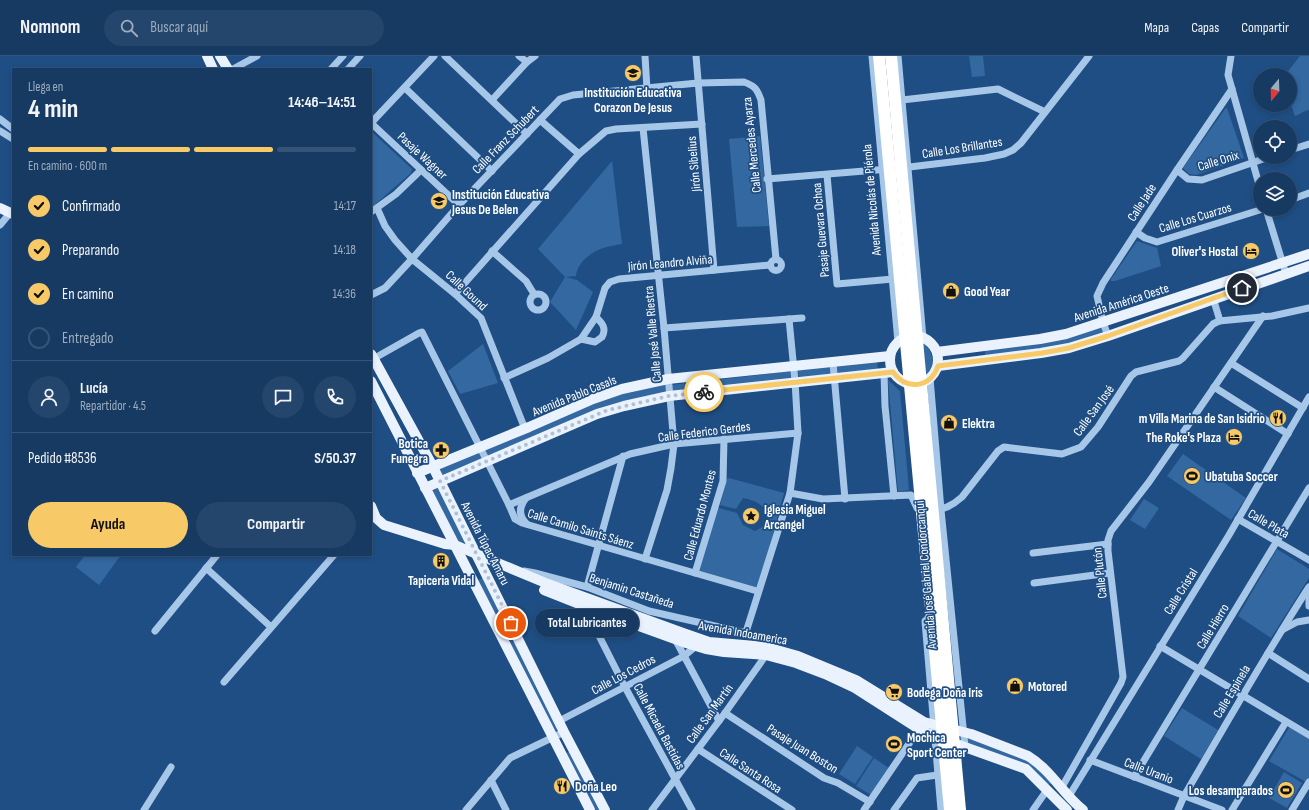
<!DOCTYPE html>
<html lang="es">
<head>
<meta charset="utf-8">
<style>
	body { margin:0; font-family:"Sofia Sans Condensed",sans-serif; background:#24456c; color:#f1f3f6; height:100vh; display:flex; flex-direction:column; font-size:15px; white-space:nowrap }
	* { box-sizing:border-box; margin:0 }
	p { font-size:13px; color:#9eadbe }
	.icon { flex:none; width:22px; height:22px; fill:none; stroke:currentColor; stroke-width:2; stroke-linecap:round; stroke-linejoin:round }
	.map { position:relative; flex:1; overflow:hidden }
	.details { position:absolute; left:12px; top:12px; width:360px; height:488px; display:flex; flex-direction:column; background:#173a63; border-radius:0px; box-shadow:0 2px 6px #0003,0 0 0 1px #365478 }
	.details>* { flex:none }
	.needle { width:26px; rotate:199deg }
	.tools { position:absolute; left:1253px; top:12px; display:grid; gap:8px }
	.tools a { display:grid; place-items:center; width:44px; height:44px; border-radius:50%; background:#173a63; box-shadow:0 2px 6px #0003,0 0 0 1px #365478; font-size:20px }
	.pin { position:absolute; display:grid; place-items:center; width:34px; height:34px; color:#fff; margin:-17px; border:2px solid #fff; border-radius:50%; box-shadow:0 1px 4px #0007 }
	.courier { position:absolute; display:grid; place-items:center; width:40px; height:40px; margin:-20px; border:3px solid #f7ca67; border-radius:50%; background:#fff; color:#222; box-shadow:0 1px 5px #0007 }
	.bubble { position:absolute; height:28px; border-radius:14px; background:#173a63; box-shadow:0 2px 6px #0003,0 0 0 1px #365478; font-size:13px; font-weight:700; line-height:28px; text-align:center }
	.headline em { font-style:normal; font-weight:700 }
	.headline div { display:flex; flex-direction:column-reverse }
	.headline { display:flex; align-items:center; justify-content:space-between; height:68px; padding:0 16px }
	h1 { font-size:26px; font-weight:700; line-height:30px }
	.bar { display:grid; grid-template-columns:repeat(4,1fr); gap:6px 4px; align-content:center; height:48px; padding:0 16px }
	.bar i { height:5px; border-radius:3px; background:#365478 }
	.bar .active { background:#f7ca67 }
	.bar p { grid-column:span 4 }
	.line { display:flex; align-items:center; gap:10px; padding:0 16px; border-top:1px solid #365478 }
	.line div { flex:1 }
	.round { display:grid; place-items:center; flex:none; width:42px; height:42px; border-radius:21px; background:#24456c }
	ol { padding:0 16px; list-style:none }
	li { display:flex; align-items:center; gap:12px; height:44px }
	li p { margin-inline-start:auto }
	li .icon { padding:4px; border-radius:50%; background:#f7ca67; color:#111; stroke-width:4 }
	li:last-child { color:#9eadbe }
	li i { width:22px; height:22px; border:2px solid #365478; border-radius:50% }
	.action { display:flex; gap:8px; margin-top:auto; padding:8px 16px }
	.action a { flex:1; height:46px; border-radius:24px; background:#f7ca67; color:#111; font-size:16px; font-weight:700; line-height:46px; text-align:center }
	.action a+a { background:#24456c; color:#f1f3f6 }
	header { display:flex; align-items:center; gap:24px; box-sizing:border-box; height:56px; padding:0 20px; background:#173a63; border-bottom:1px solid #365478 }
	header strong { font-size:19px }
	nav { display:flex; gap:22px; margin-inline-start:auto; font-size:14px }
	.search { width:280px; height:36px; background:#24456c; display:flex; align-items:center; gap:10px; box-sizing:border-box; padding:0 14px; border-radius:22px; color:#9eadbe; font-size:15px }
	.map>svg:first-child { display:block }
	.green { fill:#3368a1 }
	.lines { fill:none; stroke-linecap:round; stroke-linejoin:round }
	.minor { stroke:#a7c7e9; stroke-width:7 }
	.major { stroke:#eaf2fe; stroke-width:10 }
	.highway { stroke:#fff; stroke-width:12 }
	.done { stroke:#b1c1d4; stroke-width:4; stroke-dasharray:0 7.2 }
	.route { stroke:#f7ca67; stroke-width:5 }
	.labels { text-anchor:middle; stroke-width:3.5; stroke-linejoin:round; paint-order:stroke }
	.poi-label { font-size:13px; font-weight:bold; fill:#fff; stroke:#1f4e84; text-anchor:start }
	.street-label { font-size:13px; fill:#fff; stroke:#1f4e84 }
</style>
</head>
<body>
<header>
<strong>Nomnom</strong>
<div class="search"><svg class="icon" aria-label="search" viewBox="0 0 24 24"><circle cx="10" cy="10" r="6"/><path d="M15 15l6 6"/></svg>Buscar aquí</div>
<nav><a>Mapa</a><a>Capas</a><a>Compartir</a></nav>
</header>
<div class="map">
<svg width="1309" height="754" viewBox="0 0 1309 754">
	<rect width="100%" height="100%" fill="#1f4e84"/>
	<!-- green -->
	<g class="green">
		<polygon points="969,0 983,0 985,20 972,21"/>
		<path d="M1300,0h9v54c-6,1 -8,4 -14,6l-5,-14v-27h-5z"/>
		<polygon points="1227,52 1244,102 1196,119 1189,118 1183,112 1225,53"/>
		<polygon points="371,75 412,113 411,117 371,152"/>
		<polygon points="760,80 769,170 737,171 729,83"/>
		<path d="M612,105l10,83c-6,1 -13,2 -19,4 -12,4 -26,15 -27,28l-10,1 11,3 16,12 -17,38 -26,-28 15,-25 -27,-28z"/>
		<polygon points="1137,185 1157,192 1161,210 1115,225 1111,225 1111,223"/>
		<polygon points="1101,269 1104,279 1064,291 985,301 985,292"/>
		<path d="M921,286l5,2c8,12 10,24 0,35z"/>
		<polygon points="483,288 498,327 460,338 448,315"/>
		<polygon points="877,305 878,315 799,324 798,314"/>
		<polygon points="791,315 792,324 672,337 671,329"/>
		<polygon points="888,324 900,335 909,434 898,436"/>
		<polygon points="667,328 668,338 610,350 490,404 485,394 593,347 623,338"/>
		<polygon points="481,395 485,405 442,422 438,413"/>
		<polygon points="1183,398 1246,442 1231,464 1167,420"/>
		<path d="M729,422l55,15 -26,97 -61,-16 18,-67 22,6 6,12 12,6 9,-5c1,-3 3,-7 3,-9 0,-13 -15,-17 -24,-19l-7,11 -16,-4 7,-26z"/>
		<polygon points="438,432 466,485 458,489 430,436"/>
		<polygon points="1144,443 1159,452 1145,473 1130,464"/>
		<polygon points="1277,493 1309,513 1309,522 1271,582 1238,560"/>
		<polygon points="85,499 121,499 99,529 76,511"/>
		<polygon points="484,521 507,567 500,570 477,525"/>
		<polygon points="509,570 561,672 554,676 502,574"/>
		<polygon points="1182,652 1218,674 1201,703 1164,680"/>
		<polygon points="1290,670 1309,682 1309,721 1306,726 1269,705"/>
		<polygon points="967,680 1034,707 1053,726 1047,730 1028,711 968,688"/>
		<polygon points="857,690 873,701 855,728 839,718"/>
		<polygon points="573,694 603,754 592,754 564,698"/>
		<polygon points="874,702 889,712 871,739 856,730"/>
		<polygon points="1284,716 1302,727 1287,752 1269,742"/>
	</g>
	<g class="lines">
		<!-- minor -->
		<g class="minor">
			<polyline points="445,0 527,78"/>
			<polyline points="519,0 527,6"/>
			<polyline points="645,0 647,33"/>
			<polyline points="696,0 714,214"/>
			<polyline points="872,0 898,286"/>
			<polyline points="898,0 923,282"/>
			<polyline points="1231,0 1228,19 1260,132"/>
			<polyline points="233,13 257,0"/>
			<polyline points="331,13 343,0"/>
			<polyline points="348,13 360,0"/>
			<polyline points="405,32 492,115"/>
			<polyline points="492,44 527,6 535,0"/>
			<polyline points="902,44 998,33 1045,56"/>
			<polyline points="0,63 13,73"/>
			<polyline points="540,64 579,98"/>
			<polyline points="371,67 459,149"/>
			<polyline points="371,67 434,0"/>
			<polyline points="643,72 664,272 674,388 671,412 667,434 645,503"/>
			<polyline points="0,75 13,83"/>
			<polyline points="1290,94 1309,88"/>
			<polyline points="1177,114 1188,123 1202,124 1269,101"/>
			<polyline points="827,119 837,228 893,223"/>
			<polyline points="767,123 901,112 985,102 1004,98 1013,94 1021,87 1089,0"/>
			<polyline points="1290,144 1309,137"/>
			<polyline points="377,152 385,170 395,184 412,203 455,238 481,262 525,373"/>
			<polyline points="1266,153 1286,218"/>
			<polyline points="371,156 396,138 421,114"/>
			<polyline points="0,169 10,157"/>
			<polyline points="1136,176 1145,182 1157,186 1263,153"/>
			<polyline points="492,195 526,225 534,238"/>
			<circle cx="776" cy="209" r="5.5"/>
			<polyline points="455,238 579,98 606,75 616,73 702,68"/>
			<circle cx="538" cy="246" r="8"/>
			<path d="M371,239l14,-7 27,-29 47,-54 101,-106 13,-4 125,-12 46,-1c11,4 13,7 17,18l15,159"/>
			<polyline points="1213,242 1220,265"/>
			<polyline points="664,272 802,262"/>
			<polyline points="1108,280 1103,266 1097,240 1103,227 1177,114 1232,33"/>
			<path d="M581,283l14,3 7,-5c5,-9 0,-14 -6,-20"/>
			<polyline points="373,303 419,277 422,276 509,449 515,463 522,467 757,535"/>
			<polyline points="833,307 845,443"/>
			<polyline points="1231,307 1303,352"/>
			<polyline points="884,317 885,350 894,440"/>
			<polyline points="504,322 548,302 581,283 596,261 605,232 610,226 619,223 770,209"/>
			<polyline points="930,322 941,454 965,690"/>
			<polyline points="1214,331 1288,378"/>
			<polyline points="790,437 823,443 911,439 917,452 919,454"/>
			<path d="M526,442c-7,9 -8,18 1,26"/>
			<polyline points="509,449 630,398 674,388 798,377"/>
			<path d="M929,455c14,-1 23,-5 33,-14l36,-46 6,-4 58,7 19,-7 17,-20 33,-51 5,-4 43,-11 4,-3 30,-34 6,-3 53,-5 37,-8"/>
			<polyline points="1238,463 1309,504"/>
			<polyline points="1033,497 1108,488"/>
			<polyline points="206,512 271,571"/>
			<polyline points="524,515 535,517 587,531 649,555 741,576 746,576 790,437 798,377 795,325 789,263"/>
			<polyline points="695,517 723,425 724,383"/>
			<polyline points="1034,527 1110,517"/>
			<polyline points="587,531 623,400"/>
			<polyline points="1309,532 1309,550"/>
			<polyline points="592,553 591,561 592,566 625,631 692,754"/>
			<polyline points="932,559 925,565 941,754"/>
			<polyline points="1282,574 1297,566 1309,564"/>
			<polyline points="155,575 217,499"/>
			<polyline points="675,583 719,665"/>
			<polyline points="1160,590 1309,679"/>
			<polyline points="1268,597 1309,623"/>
			<polyline points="224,626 334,499"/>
			<polyline points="725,657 824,722 838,727 870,746"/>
			<polyline points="559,665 684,600 696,590"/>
			<polyline points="698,693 792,754"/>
			<polyline points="1090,704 1222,754"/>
			<polyline points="1134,721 1309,432"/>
			<polyline points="491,724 506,754"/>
			<polyline points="1062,731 1121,627 1123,621 1108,495 1108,484 1111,475 1149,426 1263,260"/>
			<polyline points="1069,740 1229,479 1309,341"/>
			<polyline points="144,754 171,711"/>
			<polyline points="466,754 510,702 564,676"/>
			<polyline points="652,754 725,657 766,599 766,596"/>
			<polyline points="864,754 921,670"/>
			<polyline points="894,754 917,722 937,719"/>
			<polyline points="1033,754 1047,734"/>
			<path d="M1178,754l6,-14c41,-70 81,-141 125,-209"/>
			<polyline points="1232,754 1286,666"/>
			<polyline points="1292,754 1309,726"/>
		</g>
		<!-- major -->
		<g class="major">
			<polyline points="207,0 213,13"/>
			<polyline points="220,0 228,13"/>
			<polyline points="0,152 13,158"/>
			<circle cx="914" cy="304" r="24"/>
			<polyline points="937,296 1040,283 1066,278 1309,198"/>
			<polyline points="371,298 432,409 564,676 605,754"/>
			<polyline points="938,310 1041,297 1069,292 1108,280 1309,210"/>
			<polyline points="371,325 590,754"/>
			<polyline points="417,417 529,371 593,343 622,333 668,323 890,300"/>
			<polyline points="425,432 597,358 624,350 669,340 893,316"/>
			<path d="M371,450l5,12 8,7 61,19 10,1 93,39 135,49 26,9 57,5 32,9 58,24 68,42 47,12 57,22c23,14 35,38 55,54"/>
			<polyline points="544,534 592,553 686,587 706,593 724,596 766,599 796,607 825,618 855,632 919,673 934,680 1026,713 1067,754"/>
		</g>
		<!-- highway -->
		<g class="highway">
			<polyline points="879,0 950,754"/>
			<polyline points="891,0 960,754"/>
		</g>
	</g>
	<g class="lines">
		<!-- done -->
		<polyline class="done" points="511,567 440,425 608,354 669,340 704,336"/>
		<!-- route -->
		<path class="route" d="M704,336l189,-20c14,19 37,16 45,-6l104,-13 27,-5 39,-12 134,-48"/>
	</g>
	<!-- icons -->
	<defs>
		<g id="school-disc" transform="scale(0.9)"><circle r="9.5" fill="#f7ca67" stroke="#1f4e84"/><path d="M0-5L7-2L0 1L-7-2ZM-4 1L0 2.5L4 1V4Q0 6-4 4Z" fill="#111"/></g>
		<g id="hotel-disc" transform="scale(0.9)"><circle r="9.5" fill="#f7ca67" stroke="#1f4e84"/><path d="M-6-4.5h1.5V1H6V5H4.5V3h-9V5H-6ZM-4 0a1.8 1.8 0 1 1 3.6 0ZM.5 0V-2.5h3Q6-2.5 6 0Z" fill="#111"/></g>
		<g id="shop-disc" transform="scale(0.9)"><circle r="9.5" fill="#f7ca67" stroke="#1f4e84"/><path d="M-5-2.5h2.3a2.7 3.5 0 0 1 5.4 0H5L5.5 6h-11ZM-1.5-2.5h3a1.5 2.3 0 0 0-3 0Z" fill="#111"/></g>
		<g id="restaurant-disc" transform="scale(0.9)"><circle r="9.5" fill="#f7ca67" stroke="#1f4e84"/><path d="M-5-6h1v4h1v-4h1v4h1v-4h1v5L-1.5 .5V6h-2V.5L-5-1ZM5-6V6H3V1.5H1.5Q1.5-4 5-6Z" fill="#111"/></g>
		<g id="pharmacy-disc" transform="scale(0.9)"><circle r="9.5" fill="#f7ca67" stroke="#1f4e84"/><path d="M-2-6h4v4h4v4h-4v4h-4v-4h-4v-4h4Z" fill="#111"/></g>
		<g id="stadium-disc" transform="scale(0.9)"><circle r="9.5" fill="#f7ca67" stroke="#1f4e84"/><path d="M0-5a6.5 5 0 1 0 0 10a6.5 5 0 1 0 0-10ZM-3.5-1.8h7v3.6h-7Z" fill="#111"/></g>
		<g id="sight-disc" transform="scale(0.9)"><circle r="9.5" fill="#f7ca67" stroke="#1f4e84"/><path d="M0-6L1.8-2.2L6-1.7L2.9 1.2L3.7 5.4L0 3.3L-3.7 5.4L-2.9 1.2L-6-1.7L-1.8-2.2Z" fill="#111"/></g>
		<g id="building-disc" transform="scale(0.9)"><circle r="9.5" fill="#f7ca67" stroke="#1f4e84"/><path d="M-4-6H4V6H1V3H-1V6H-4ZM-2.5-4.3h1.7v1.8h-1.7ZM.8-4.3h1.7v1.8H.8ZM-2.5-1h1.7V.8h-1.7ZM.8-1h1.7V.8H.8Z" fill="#111"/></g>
		<g id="supermarket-disc" transform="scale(0.9)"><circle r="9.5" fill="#f7ca67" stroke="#1f4e84"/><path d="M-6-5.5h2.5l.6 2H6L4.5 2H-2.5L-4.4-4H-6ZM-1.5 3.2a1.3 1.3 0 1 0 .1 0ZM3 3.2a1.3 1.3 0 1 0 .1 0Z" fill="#111"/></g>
	</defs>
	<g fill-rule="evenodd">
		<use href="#school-disc" x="633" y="17"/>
		<use href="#school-disc" x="439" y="145"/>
		<use href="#hotel-disc" x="1251" y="195"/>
		<use href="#shop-disc" x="951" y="235"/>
		<use href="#restaurant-disc" x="1278" y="362"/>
		<use href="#shop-disc" x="949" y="367"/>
		<use href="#hotel-disc" x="1234" y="381"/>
		<use href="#pharmacy-disc" x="441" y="394"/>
		<use href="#stadium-disc" x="1192" y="420"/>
		<use href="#sight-disc" x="751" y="460"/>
		<use href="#building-disc" x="441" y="505"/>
		<use href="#shop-disc" x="1015" y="630"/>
		<use href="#supermarket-disc" x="894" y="636"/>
		<use href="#stadium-disc" x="894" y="688"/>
		<use href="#restaurant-disc" x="562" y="730"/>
		<use href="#stadium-disc" x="1286" y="734"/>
	</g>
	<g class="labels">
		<!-- poi labels -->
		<g class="poi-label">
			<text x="633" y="41" text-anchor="middle">Institución Educativa<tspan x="633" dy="15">Corazon De Jesus</tspan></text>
			<text x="452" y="143">Institución Educativa<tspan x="452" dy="15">Jesus De Belen</tspan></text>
			<text x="1238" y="200" text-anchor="end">Oliver's Hostal</text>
			<text x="964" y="240">Good Year</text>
			<text x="1265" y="367" text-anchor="end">m Villa Marina de San Isidrio</text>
			<text x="962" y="372">Elektra</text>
			<text x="1221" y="386" text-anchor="end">The Roke's Plaza</text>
			<text x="428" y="392" text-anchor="end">Botica<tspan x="428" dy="15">Funegra</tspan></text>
			<text x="1205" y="425">Ubatuba Soccer</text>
			<text x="764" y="458">Iglesia Miguel<tspan x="764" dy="15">Arcangel</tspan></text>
			<text x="441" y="529" text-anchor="middle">Tapiceria Vidal</text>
			<text x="1028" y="635">Motored</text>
			<text x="907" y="641">Bodega Doña Iris</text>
			<text x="907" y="686">Mochica<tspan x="907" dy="15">Sport Center</tspan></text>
			<text x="575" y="735">Doña Leo</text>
			<text x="1273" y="739" text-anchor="end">Los desamparados</text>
		</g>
		<!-- street labels -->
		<g class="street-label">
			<text transform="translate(505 83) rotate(-46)" y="5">Calle Franz Schubert</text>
			<text transform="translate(751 89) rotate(-96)" y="5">Calle Mercedes Ayarza</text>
			<text transform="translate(962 91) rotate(-9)" y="5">Calle Los Brillantes</text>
			<text transform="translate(423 99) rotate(43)" y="5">Pasaje Wagner</text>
			<text transform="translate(1218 104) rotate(-17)" y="5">Calle Onix</text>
			<text transform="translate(693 108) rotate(-95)" y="5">Jirón Sibelius</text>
			<text transform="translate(871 144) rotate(-95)" y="5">Avenida Nicolás de Piérola</text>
			<text transform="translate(1141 146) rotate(-57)" y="5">Calle Jade</text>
			<text transform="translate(1195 161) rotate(-17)" y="5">Calle Los Cuarzos</text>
			<text transform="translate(820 174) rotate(-95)" y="5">Pasaje Guevara Ochoa</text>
			<text transform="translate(670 206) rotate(-5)" y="5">Jirón Leandro Alviña</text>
			<text transform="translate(467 234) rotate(43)" y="5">Calle Gound</text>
			<text transform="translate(1121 246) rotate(-18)" y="5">Avenida América Oeste</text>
			<text transform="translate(652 278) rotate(-95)" y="5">Calle José Valle Riestra</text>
			<text transform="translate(574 339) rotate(-22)" y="5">Avenida Pablo Casals</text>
			<text transform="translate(1093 354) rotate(-54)" y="5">Calle San José</text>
			<text transform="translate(704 375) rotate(-7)" y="5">Calle Federico Gerdes</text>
			<text transform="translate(699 459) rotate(-75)" y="5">Calle Eduardo Montes</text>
			<text transform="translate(1269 467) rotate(30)" y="5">Calle Plata</text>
			<text transform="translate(581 472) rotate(17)" y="5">Calle Camilo Saints Sáenz</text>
			<text transform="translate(486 487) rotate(63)" y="5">Avenida Túpac Amaru</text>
			<text transform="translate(1099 517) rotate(-96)" y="5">Calle Plutón</text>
			<text transform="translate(925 519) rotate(-95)" y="5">Avenida José Gabriel Condorcanqui</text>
			<text transform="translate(632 534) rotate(18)" y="5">Benjamin Castañeda</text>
			<text transform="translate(1180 535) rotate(-58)" y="5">Calle Cristal</text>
			<text transform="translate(1212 570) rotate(-59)" y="5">Calle Hierro</text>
			<text transform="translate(743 576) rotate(10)" y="5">Avenida Indoamerica</text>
			<text transform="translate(623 618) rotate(-28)" y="5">Calle Los Cedros</text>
			<text transform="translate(1231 635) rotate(-59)" y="5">Calle Espinela</text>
			<text transform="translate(709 657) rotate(-54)" y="5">Calle San Martín</text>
			<text transform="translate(660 670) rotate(62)" y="5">Calle Micaela Bastidas</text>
			<text transform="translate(803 692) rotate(32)" y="5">Pasaje Juan Boston</text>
			<text transform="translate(751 714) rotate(33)" y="5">Calle Santa Rosa</text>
			<text transform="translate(1149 714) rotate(21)" y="5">Calle Uranio</text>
		</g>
	</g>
</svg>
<div class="tools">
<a><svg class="needle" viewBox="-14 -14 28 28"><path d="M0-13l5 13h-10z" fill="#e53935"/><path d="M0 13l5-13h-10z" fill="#9eadbe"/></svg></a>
<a><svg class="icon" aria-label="locate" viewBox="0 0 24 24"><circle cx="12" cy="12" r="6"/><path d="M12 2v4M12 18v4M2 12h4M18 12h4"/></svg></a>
<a><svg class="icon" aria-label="layers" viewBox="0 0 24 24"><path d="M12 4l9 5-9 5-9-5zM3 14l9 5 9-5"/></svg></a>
</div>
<div class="pin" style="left:511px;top:567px;background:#ea580c"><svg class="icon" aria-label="bag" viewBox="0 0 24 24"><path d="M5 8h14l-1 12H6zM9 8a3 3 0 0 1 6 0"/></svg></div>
<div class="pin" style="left:1242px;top:232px;background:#1f2937"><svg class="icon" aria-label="home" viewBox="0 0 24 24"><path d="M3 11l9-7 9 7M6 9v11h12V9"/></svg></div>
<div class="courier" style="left:704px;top:336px"><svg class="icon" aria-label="bike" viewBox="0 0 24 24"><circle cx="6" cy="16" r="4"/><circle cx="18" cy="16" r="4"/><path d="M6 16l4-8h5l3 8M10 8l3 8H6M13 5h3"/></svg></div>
<div class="bubble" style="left:535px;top:553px;width:104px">Total Lubricantes</div>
<section class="details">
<div class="headline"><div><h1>4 min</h1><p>Llega en</p></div><em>14:46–14:51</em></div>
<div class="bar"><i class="active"></i><i class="active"></i><i class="active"></i><i></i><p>En camino · 600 m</p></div>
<ol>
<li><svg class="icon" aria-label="check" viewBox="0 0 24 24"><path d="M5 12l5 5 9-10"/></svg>Confirmado<p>14:17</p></li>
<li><svg class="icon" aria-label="check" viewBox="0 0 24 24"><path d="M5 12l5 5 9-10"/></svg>Preparando<p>14:18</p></li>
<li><svg class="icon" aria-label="check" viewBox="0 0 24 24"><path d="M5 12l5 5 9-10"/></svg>En camino<p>14:36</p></li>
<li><i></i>Entregado</li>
</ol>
<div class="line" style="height:72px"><a class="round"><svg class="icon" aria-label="person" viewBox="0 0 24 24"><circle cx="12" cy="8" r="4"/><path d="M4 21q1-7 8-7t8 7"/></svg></a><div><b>Lucía</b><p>Repartidor · 4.5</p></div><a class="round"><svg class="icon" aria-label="chat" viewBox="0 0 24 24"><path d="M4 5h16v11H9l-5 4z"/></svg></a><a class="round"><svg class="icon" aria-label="phone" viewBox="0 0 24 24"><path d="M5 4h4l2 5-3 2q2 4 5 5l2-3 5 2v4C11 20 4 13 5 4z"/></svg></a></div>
<div class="line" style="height:52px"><div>Pedido #8536</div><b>S/50.37</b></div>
<div class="action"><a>Ayuda</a><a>Compartir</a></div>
</section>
</div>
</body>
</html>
